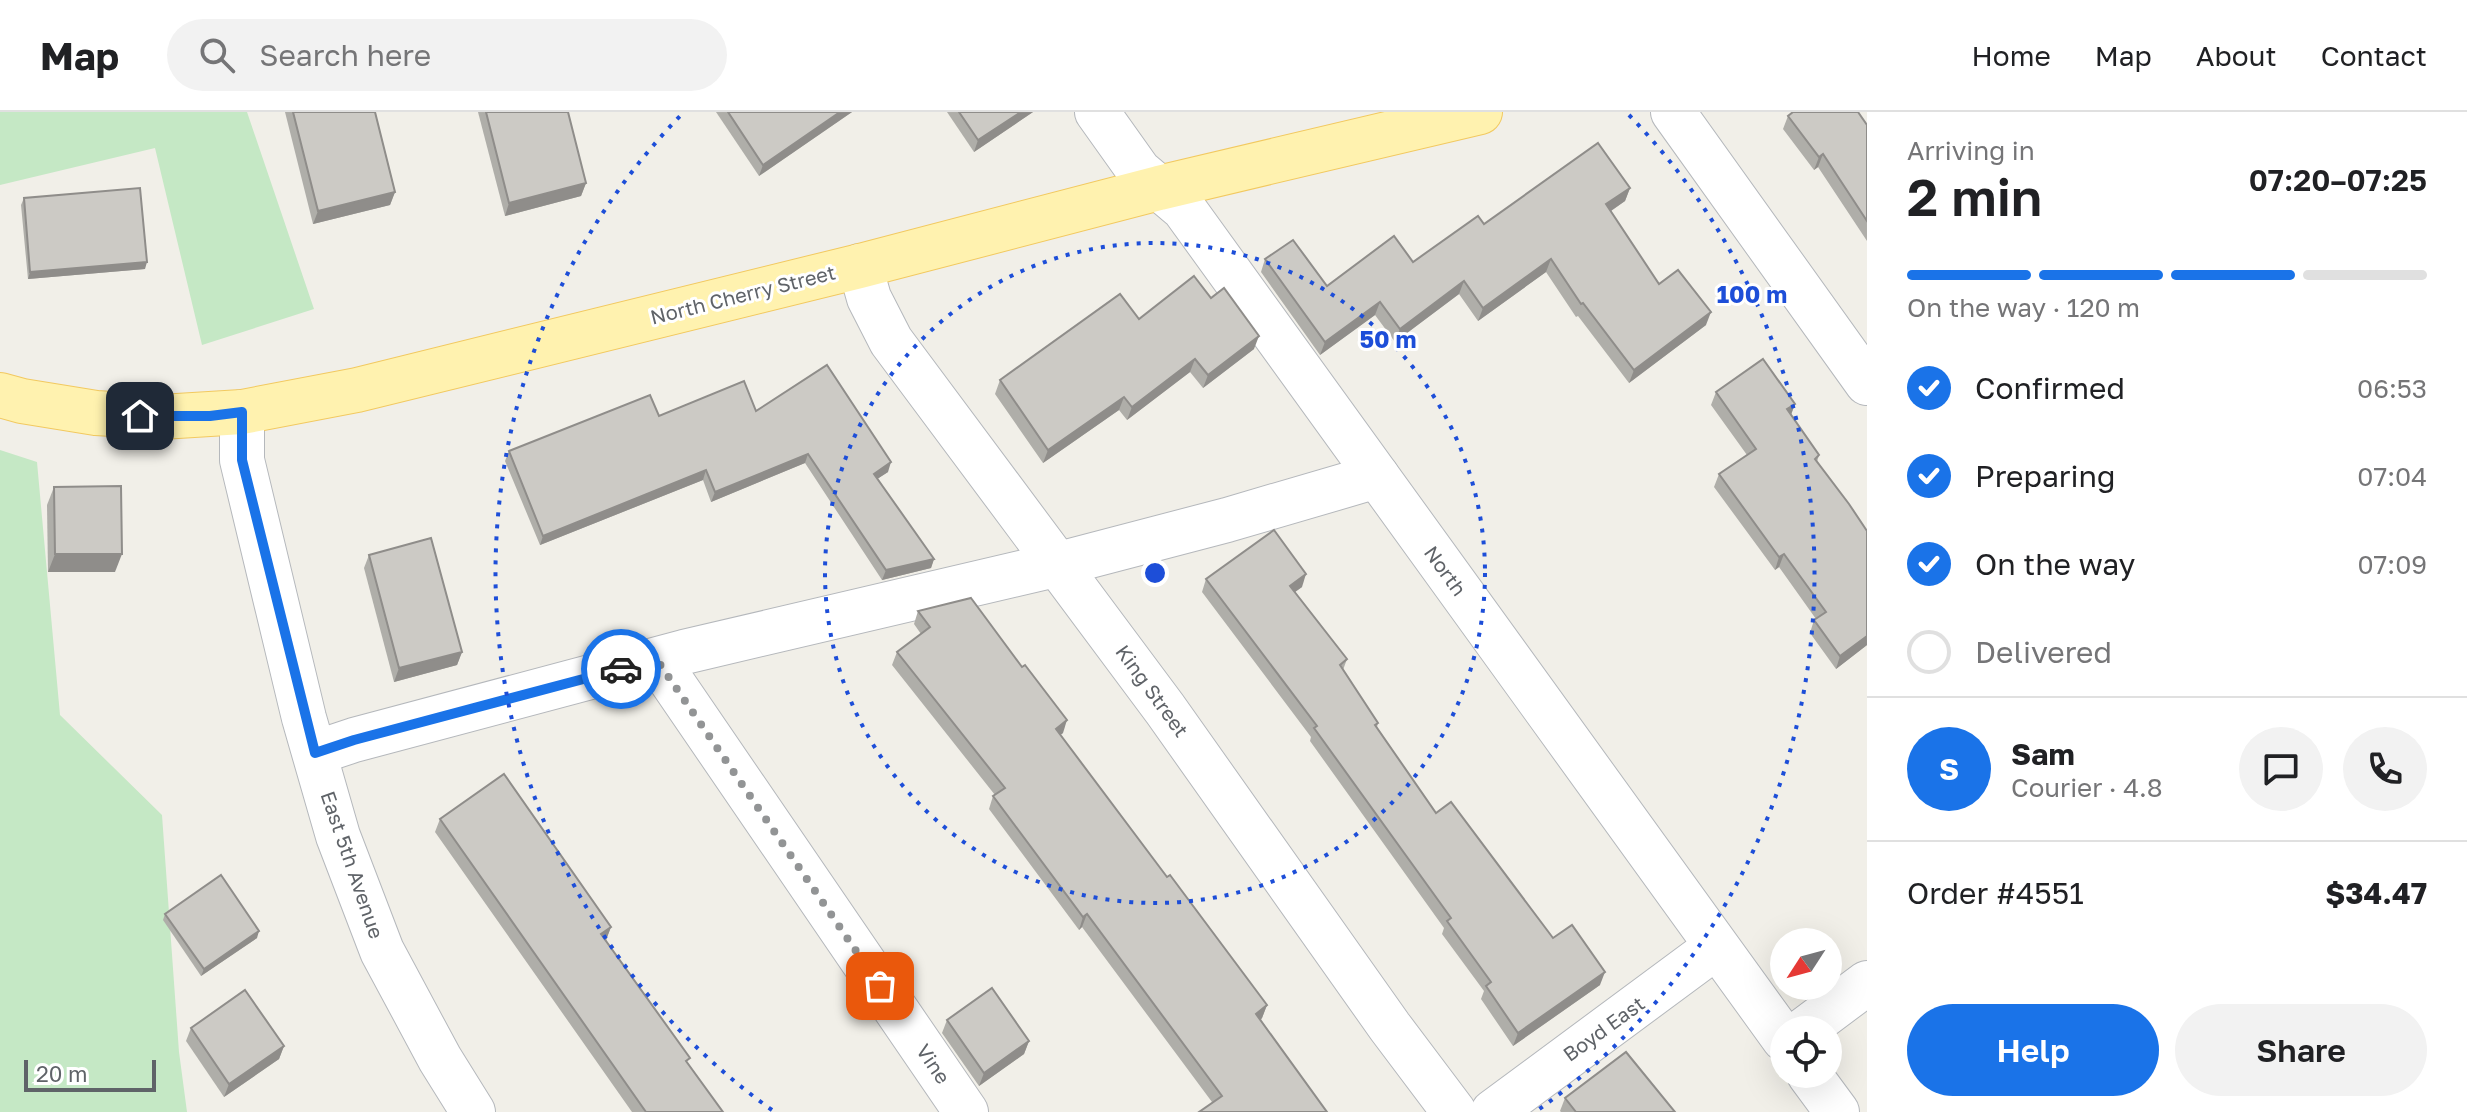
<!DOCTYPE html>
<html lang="en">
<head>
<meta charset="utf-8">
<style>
	body { margin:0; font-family:"Golos Text",sans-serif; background:#f2f2f2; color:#202124; height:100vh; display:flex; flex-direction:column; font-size:30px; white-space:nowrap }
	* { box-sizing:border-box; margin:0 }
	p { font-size:26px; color:#757577 }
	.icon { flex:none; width:44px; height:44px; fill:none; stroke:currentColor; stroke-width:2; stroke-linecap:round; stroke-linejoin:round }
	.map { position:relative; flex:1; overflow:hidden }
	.sheet { display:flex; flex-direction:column; background:#fff; width:600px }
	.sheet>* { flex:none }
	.needle { width:52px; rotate:234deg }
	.controls { position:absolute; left:1770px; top:816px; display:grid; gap:16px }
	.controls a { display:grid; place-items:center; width:72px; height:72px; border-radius:50%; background:#fff; box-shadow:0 8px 32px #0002; font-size:40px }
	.scale { position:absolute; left:24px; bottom:20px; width:132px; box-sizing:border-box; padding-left:8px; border:4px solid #5f6368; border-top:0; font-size:22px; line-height:28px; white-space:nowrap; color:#5f6368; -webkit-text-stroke:6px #fff; paint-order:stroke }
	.pin { position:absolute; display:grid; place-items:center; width:68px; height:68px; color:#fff; margin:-34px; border-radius:16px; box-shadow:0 4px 12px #0006 }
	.courier { position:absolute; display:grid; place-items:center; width:80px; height:80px; margin:-40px; border:6px solid #1a73e8; border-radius:50%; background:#fff; color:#222; box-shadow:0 2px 10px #0007 }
	.headline em { font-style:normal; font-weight:600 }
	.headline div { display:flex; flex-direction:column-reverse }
	.headline { display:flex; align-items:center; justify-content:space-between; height:136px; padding:0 40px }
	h1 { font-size:52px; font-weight:600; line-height:60px }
	.bar { display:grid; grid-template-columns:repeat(4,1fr); gap:12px 8px; align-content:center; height:96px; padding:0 40px }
	.bar i { height:10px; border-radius:6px; background:#e0e0e0 }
	.bar .selected { background:#1a73e8 }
	.bar p { grid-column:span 4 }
	.line { display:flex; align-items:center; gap:20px; padding:0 40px; border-top:2px solid #e0e0e0 }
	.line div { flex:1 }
	.round { display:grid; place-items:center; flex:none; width:84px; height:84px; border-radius:42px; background:#f2f2f2 }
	ol { padding:0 40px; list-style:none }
	li { display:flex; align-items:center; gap:24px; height:88px }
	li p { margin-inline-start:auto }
	li .icon { padding:8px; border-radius:50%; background:#1a73e8; color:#fff; stroke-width:4 }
	li:last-child { color:#757577 }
	li i { width:44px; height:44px; border:4px solid #e0e0e0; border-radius:50% }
	.primary-button { display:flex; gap:16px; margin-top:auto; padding:16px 40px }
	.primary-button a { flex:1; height:92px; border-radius:48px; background:#1a73e8; color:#fff; font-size:32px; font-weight:600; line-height:92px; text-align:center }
	.primary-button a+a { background:#f2f2f2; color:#202124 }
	header { display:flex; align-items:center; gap:48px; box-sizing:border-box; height:112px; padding:0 40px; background:#fff; border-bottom:2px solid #e0e0e0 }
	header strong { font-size:38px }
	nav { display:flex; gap:44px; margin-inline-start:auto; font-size:28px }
	.search { width:560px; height:72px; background:#f2f2f2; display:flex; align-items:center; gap:20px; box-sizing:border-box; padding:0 28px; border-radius:44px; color:#757577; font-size:30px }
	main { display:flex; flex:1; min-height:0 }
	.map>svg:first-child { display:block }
	.green { fill:#c5e8c5 }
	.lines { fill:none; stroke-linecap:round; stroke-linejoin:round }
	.minor-casing { stroke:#b5b8bc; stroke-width:46 }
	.major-casing { stroke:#f2c960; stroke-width:46 }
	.minor { stroke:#fff; stroke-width:44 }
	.major { stroke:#fff2af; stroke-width:44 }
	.wall { fill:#afaea9 }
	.shaded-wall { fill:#8f8d8a }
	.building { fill:#cccac5; stroke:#8f8d8a; stroke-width:2 }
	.done { stroke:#929495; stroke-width:8; stroke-dasharray:0 14.4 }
	.route { stroke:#1a73e8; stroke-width:10 }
	.ring { fill:none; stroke:#1d4ed8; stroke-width:4; stroke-dasharray:4 8 }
	.labels { text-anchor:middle; stroke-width:6; stroke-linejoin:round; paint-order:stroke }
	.street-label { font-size:20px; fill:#5f6368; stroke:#fff }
	.centre { fill:#1d4ed8; stroke:#fff; stroke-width:4 }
	.ring-label { font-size:24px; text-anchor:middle; font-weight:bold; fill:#1d4ed8; stroke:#fff; stroke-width:6; stroke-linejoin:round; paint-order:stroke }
</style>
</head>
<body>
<header>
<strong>Map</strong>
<div class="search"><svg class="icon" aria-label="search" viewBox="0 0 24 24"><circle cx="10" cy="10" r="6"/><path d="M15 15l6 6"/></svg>Search here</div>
<nav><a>Home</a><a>Map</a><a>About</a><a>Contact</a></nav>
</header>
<main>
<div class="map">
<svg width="1867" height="1000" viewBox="0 0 1867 1000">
	<rect width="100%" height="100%" fill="#f1efe8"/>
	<!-- green -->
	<g class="green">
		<polygon points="0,0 247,0 314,197 202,233 155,36 0,73"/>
		<polygon points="0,338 37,350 60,603 162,703 179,940 187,1000 0,1000"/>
	</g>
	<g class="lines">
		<!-- minor casing -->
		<g class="minor-casing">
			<g id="minor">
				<polyline points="1097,0 1139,59 1184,97 1784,927"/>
				<polyline points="1673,0 1867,271"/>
				<polyline points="860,154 869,186 891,229 1165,597 1390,915 1454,1000"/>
				<polyline points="242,300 242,348 304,606 338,724 382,839 440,947 473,1000"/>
				<polyline points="657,548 966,1000"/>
				<polyline points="315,641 354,628 684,540 1059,452 1227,408 1377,364"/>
				<polyline points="1804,918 1867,871"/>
				<polyline points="1809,962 1837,1000"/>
				<polyline points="1493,1000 1716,835"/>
			</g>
		</g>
		<!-- major casing -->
		<g class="major-casing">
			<polyline id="major" points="0,283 22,289 96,301 161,305 242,300 357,278 860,154 1159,76 1480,0"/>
		</g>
		<!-- minor -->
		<use href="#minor" class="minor"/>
		<!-- major -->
		<use href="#major" class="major"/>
	</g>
	<!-- wall -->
	<g class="wall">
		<polygon points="285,0 375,0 395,80 390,93 313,112"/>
		<polygon points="478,0 568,0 586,71 581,84 505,104"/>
		<polygon points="716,0 852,0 759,64"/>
		<polygon points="947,0 1033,0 974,40"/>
		<polygon points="1788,4 1867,13 1867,129 1818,55 1814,58 1783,17"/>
		<polygon points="1630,76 1625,89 1611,99 1659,172 1706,213 1629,271 1578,204 1576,205 1546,160 1478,209 1459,182 1395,230 1375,203 1320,243 1261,160 1265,147 1327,174 1413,150 1484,112"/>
		<polygon points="24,86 145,157 28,167 21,93"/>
		<polygon points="1211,186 1254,237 1203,276 1190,260 1127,308 1119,298 1043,351 995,282 1000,268 1139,207"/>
		<polygon points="1716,280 1795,292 1791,303 1819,343 1817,350 1867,533 1836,557 1810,521 1814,508 1816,507 1779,455 1775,458 1714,375 1719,362 1747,343 1711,293"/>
		<polygon points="756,299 888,360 877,367 934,447 931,456 882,468 805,351 711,390 703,368 540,433 505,349 509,339 659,304"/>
		<polygon points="54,375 115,460 48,460 47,393"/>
		<polygon points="369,443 462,540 457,553 394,570 364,456"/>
		<polygon points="1206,467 1302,475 1295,480 1347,547 1343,558 1378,611 1377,615 1436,701 1553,826 1600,873 1513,934 1481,887 1484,879 1442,822 1444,816 1310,629 1311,625 1202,480"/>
		<polygon points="918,499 1063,621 1060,623 1167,765 1267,893 1262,906 1261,908 1327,1000 1212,990 1082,815 1079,818 989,697 993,684 995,683 892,553 897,540 921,522 914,512"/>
		<polygon points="440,707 611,815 606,828 688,951 723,1000 632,1000 435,720"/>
		<polygon points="165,802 257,826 201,864 163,808"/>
		<polygon points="947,908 1029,929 1024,942 979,974 942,921"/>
		<polygon points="191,916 284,934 279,947 224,985 186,929"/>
		<polygon points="1565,986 1675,1000 1561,1000 1560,999"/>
	</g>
	<!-- shaded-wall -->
	<g class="shaded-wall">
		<polygon points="840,0 852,0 759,64 763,53"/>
		<polygon points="1021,0 1033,0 974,40 978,28"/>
		<polygon points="1823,42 1818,55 1814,58 1819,45"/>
		<polygon points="586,71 581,84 505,104 509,91"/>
		<polygon points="1630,76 1625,89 1602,105 1606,92"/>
		<polygon points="395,80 390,93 313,112 318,99"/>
		<polygon points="1551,147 1546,160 1478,209 1483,196"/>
		<polygon points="147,150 145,157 28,167 30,160"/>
		<polygon points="1464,169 1459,182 1395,230 1400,217"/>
		<polygon points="1380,190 1375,203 1320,243 1325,230"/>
		<polygon points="1711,200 1706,213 1629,271 1634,258"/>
		<polygon points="1259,224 1254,237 1203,276 1208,263"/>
		<polygon points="1195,247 1190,260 1127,308 1132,295"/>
		<polygon points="1124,285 1119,298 1043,351 1048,338"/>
		<polygon points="1795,292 1790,305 1787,297"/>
		<polygon points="808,342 805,351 711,390 715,380"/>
		<polygon points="891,350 888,360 871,371 874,362"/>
		<polygon points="706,358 703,368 540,433 543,424"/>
		<polygon points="55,442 122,442 115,460 48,460"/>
		<polygon points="1784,442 1779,455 1775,458 1779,445"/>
		<polygon points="934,447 931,456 882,468 886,458"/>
		<polygon points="1306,462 1302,475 1285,487 1290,474"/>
		<polygon points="1867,524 1867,533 1836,557 1840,544"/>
		<polygon points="462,540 457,553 394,570 399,556"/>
		<polygon points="1067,608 1063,621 1051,630 1056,617"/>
		<polygon points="1087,802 1082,815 1079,818 1083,805"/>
		<polygon points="611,815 606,828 596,835 601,822"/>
		<polygon points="259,819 257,826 201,864 204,857"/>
		<polygon points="1605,860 1600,873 1513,934 1518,921"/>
		<polygon points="1267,893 1262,906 1252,915 1256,902"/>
		<polygon points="1029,929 1024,942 979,974 984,961"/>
		<polygon points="284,934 279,947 224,985 229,972"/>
	</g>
	<!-- building -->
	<g class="building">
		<polygon points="293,0 375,0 395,80 318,99"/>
		<polygon points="486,0 568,0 586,71 509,91"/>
		<polygon points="728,0 840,0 763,53"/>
		<polygon points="959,0 1021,0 978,28"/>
		<polygon points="1793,0 1858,0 1867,13 1867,109 1823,42 1819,45 1788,4"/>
		<polygon points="1598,31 1630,76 1606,92 1659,172 1678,158 1711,200 1634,258 1583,191 1581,192 1551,147 1483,196 1464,169 1400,217 1380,190 1325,230 1265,147 1293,128 1327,174 1394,124 1413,150 1478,104 1484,112"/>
		<polygon points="140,76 147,150 30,160 24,86"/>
		<polygon points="1194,164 1211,186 1224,176 1259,224 1208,263 1195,247 1132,295 1124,285 1048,338 1000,268 1120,182 1139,207"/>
		<polygon points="1763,247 1795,292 1787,297 1819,343 1815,347 1849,392 1867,419 1867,524 1840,544 1814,508 1826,500 1784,442 1779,445 1719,362 1756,337 1716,280"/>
		<polygon points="827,253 891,350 874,362 934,447 886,458 808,342 715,380 706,358 543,424 509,339 650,283 659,304 744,269 756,299"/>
		<polygon points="121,374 122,442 55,442 54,375"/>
		<polygon points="1274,418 1306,462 1290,474 1347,547 1340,553 1378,611 1375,613 1436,701 1451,690 1553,826 1572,813 1605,860 1518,921 1486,874 1491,870 1447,809 1451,806 1314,616 1317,614 1206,467"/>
		<polygon points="431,426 462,540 399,556 369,443"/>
		<polygon points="971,486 1022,555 1025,553 1067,608 1056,617 1167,765 1170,763 1267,893 1256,902 1327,1000 1199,1000 1222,984 1087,802 1083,805 993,684 1005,676 897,540 930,515 918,499"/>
		<polygon points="504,662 611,815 601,822 690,946 686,949 723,1000 646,1000 440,707"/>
		<polygon points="221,763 259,819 204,857 165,802"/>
		<polygon points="992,876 1029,929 984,961 947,908"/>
		<polygon points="245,878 284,934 229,972 191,916"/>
		<polygon points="1626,940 1675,1000 1576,1000 1565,986"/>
	</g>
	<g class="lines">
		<!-- done -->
		<polyline class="done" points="621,557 657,548 880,874"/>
		<!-- route -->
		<polyline class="route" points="140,304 210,304 242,300 242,348 315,641 354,628 621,557"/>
	</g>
	<!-- distance rings -->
	<g class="ring">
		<circle cx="1155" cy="461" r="330"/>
		<path d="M772 998A659 659 0 0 1 681 3M1629 3A659 659 0 0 1 1538 998"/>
	</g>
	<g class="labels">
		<!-- street labels -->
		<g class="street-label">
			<text transform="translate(743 183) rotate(-14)" y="7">North Cherry Street</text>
			<text transform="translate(1445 459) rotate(54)" y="7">North</text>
			<text transform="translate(1152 579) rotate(54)" y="7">King Street</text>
			<text transform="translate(352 753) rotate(71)" y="7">East 5th Avenue</text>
			<text transform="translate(1604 917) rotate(-36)" y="7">Boyd East</text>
			<text transform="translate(933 952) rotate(56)" y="7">Vine</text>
		</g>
	</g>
	<circle cx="1155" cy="461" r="12" class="centre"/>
	<g class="ring-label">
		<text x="1752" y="191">100 m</text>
		<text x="1388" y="236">50 m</text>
	</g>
</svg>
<div class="controls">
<a><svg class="needle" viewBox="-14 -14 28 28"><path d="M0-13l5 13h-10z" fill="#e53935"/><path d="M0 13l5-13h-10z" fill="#757577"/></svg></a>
<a><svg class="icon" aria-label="locate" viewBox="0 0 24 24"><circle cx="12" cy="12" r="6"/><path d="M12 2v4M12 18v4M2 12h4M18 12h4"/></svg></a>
</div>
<div class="scale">20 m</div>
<div class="pin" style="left:880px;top:874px;background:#ea580c"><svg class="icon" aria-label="bag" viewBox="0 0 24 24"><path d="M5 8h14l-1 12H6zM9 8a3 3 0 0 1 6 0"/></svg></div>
<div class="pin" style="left:140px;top:304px;background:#1f2937"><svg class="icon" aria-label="home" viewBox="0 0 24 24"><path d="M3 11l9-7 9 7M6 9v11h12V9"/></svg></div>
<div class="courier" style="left:621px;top:557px"><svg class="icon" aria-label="car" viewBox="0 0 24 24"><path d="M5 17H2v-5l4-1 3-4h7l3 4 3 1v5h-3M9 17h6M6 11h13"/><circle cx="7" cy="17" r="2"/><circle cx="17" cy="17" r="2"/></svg></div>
</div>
<section class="sheet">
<div class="headline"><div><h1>2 min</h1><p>Arriving in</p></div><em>07:20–07:25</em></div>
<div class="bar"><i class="selected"></i><i class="selected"></i><i class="selected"></i><i></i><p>On the way · 120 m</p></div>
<ol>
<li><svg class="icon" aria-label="check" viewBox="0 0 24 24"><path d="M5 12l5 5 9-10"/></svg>Confirmed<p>06:53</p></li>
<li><svg class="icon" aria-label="check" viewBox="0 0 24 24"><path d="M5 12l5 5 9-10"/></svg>Preparing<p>07:04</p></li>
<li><svg class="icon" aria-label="check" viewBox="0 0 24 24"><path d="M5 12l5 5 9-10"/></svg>On the way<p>07:09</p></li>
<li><i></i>Delivered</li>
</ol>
<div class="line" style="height:144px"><b class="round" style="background:#1a73e8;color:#fff">S</b><div><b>Sam</b><p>Courier · 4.8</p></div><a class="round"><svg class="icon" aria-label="chat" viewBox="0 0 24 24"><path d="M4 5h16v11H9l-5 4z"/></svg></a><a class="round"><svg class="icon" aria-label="phone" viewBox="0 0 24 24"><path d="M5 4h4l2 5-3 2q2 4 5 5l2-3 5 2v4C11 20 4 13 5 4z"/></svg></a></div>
<div class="line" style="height:104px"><div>Order #4551</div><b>$34.47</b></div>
<div class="primary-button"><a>Help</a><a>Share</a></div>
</section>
</main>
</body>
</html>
